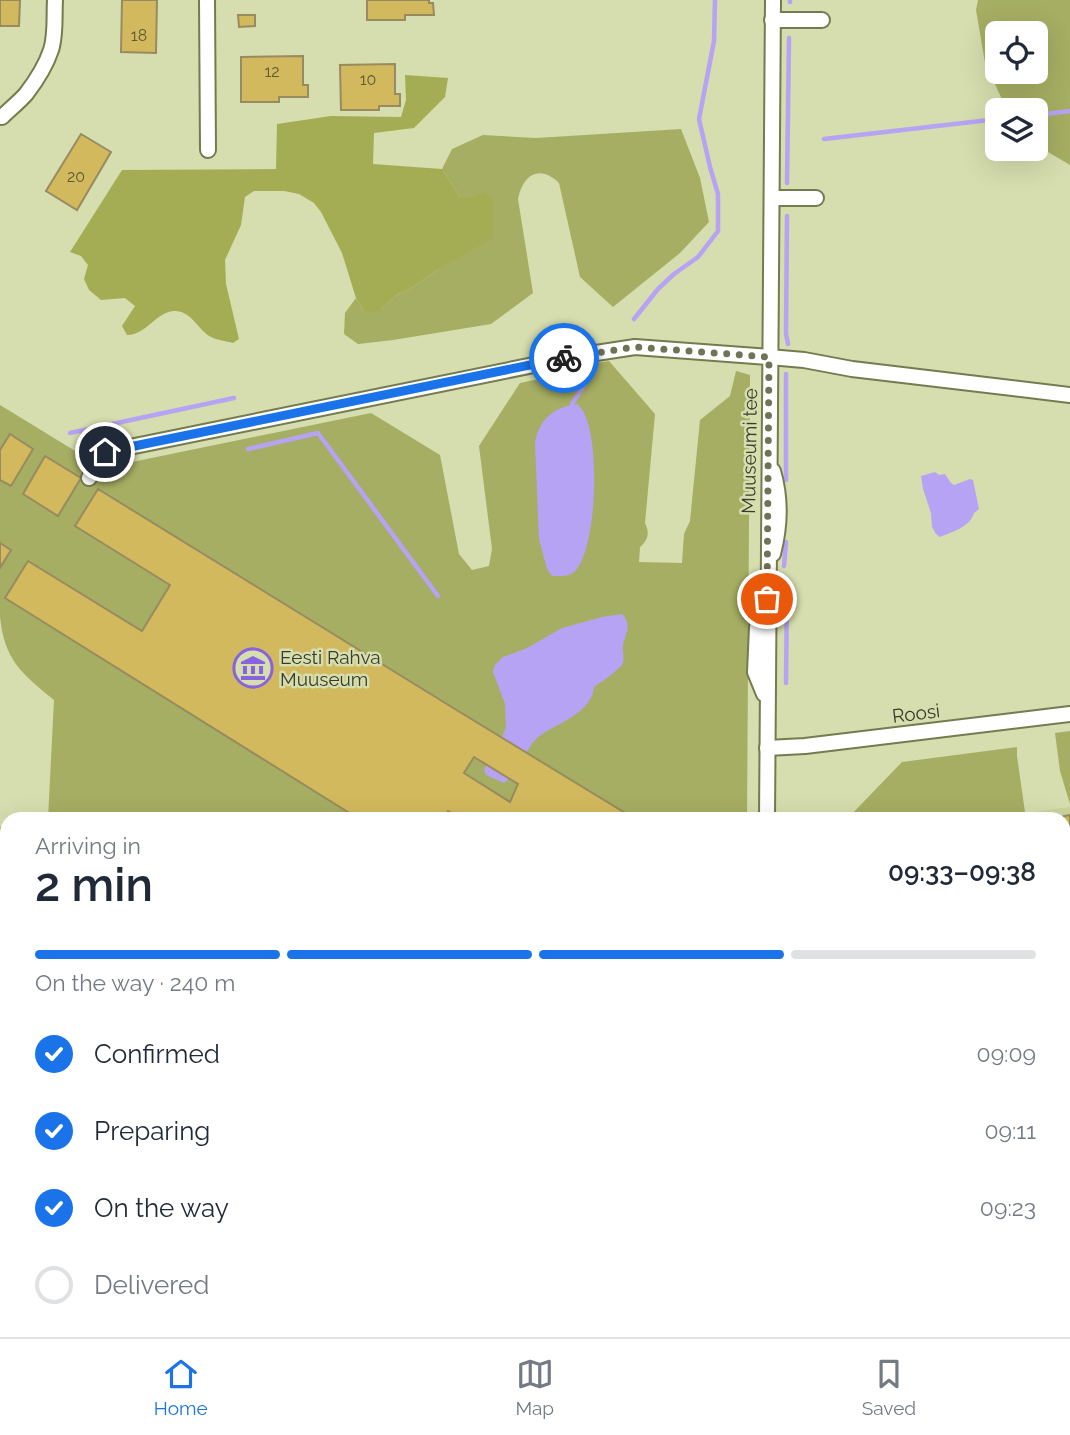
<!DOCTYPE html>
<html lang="en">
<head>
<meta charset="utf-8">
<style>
	body { margin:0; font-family:Raleway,sans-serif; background:#f2f2f3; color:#1f2937; height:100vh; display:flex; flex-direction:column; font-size:26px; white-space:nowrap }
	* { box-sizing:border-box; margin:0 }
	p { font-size:23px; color:#747a83 }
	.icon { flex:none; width:38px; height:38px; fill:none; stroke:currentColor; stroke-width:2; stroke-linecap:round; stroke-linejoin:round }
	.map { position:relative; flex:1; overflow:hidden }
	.details { position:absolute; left:0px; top:812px; width:1071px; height:525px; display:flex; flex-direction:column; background:#fff; border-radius:21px 21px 0 0; box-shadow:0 7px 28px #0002 }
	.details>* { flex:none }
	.buttons { position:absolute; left:985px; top:21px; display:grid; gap:14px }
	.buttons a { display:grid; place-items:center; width:63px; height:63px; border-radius:10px; background:#fff; box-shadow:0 7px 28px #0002; font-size:35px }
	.pin { position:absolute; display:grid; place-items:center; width:60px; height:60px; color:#fff; margin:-30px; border:4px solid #fff; border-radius:50%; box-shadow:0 2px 7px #0007 }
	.courier { position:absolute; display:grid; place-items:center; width:70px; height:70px; margin:-35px; border:5px solid #1a73e8; border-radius:50%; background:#fff; color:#222; box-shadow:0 2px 9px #0007 }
	.summary em { font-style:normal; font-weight:600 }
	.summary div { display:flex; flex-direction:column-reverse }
	.summary { display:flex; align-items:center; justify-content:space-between; height:119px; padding:0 35px }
	h1 { font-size:46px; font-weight:600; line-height:52px }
	.bar { display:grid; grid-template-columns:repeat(4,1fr); gap:10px 7px; align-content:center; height:84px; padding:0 35px }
	.bar i { height:9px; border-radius:5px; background:#e0e1e3 }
	.bar .on { background:#1a73e8 }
	.bar p { grid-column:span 4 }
	ol { padding:0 35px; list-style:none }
	li { display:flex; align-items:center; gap:21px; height:77px }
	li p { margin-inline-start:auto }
	li .icon { padding:7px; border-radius:50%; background:#1a73e8; color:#fff; stroke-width:4 }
	li:last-child { color:#747a83 }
	li i { width:38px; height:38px; border:4px solid #e0e1e3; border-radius:50% }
	.menu { display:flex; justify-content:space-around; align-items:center; height:98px; border-top:2px solid #e0e1e3; background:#fff; font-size:19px; color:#747a83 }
	.menu a { display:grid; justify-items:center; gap:4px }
	.menu .on { color:#1a73e8 }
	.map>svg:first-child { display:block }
	.built { fill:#ccd39d }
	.green { fill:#a6ae63; fill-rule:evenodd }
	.forest { fill:#a4ad53 }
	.water { fill:#b6a3f4 }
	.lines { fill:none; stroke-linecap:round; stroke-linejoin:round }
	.stream { stroke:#b6a3f4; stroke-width:4.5 }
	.building { fill:#d3b95d; stroke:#988b5f; stroke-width:2; fill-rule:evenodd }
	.minor-casing { stroke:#757a4f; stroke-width:18 }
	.minor { stroke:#fff; stroke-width:14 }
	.done { stroke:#707457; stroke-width:7; stroke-dasharray:0 12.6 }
	.route { stroke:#1a73e8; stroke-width:9 }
	.labels { text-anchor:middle; stroke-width:5; stroke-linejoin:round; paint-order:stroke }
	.number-label { font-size:16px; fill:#605a35 }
	.street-label { font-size:19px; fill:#393b28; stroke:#d6ddae }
	.poi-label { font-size:19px; fill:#393b28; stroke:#d6ddae; text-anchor:start }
</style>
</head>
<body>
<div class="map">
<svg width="1070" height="1337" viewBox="0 0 1070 1337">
	<rect width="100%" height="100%" fill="#d6ddae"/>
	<!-- built -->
	<polygon class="built" points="1070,807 1070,915 1064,916 1064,819 1003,819 1003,816"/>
	<!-- green -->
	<g class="green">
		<path d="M978,0h92v165l-34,-20v-35h-29l-22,-47 -9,-53zM998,33h38v39h-38z"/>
		<path d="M681,129l19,49 9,44 -29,31 -67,54 -33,-30 -21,-94c-20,-19 -36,-8 -41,16l15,94 -42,31 -98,16 -35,4 -14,-10 1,-21 11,-15 8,13 18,-3 16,-14 12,-5 29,-20 53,-59 1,-13h-33l-18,-28 10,-20 31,-14 53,3z"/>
		<path d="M609,361l46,53 -10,109c5,10 3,17 -5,24l-1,15 43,1 2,-29 6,-13 10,-101 30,-24 6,-25 14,4 -3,444h-699l6,-119c-32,-26 -50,-40 -54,-84v-211l103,63 268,-55 69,42 19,99 13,16 17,-4 3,-17 -13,-103 41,-63 61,-13 4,-5z"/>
		<polygon points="1070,731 1070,804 1060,771 1055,733"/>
		<polygon points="1017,747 1017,756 1025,812 1004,816 1003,819 847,819 902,762"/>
		<polygon points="7,826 7,1330 322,1330 318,1337 0,1337 0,827"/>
		<rect x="1064" y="963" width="6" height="183"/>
		<polygon points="506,1330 864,1330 866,1337 508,1337"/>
	</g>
	<!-- forest -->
	<g class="forest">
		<path d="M405,75l43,3 -3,19 -31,31 -40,5 -1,31 69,5 18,28h15l9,-5 9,5v41l-54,31 -29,20 -12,5 -16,14 -9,5 -9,-2 -8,-13 -14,-45 -21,-41 -7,-9 -15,-9 -15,-3h-30l-9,6 -4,28 -16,35 1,24 13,55 -6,4c-7,-2 -16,-3 -22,-6 -13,-7 -19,-25 -35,-26 -19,-1 -29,24 -49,24l-5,-9 13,-20 -10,-8 -24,2 -12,-10 -5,-11 4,-14 -7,-9 -11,-4 52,-82 154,-1 1,-45 54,-8 70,1 5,-17z"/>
		<polygon points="7,826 7,931 0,940 0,827"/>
	</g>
	<!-- water -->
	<g class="water">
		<path d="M577,404c26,18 21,151 -4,169 -7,4 -13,3 -21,3l-5,-7 -8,-30 -4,-96c4,-24 19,-36 42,-39z"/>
		<path d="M935,472l4,3 6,-1 6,9 3,2 16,-6 3,1 6,29 -5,4c-4,14 -22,19 -34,24l-4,-3 -4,-7 -1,-14 -8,-24 -2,-13z"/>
		<path d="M622,614c10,10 4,19 1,31 -1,8 3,15 -2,21 -8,8 -18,15 -27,21 -3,28 -39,36 -57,51 -13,13 -18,35 -33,45l-18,-8 -2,-6 11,-14 11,-28 -1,-23 -12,-32 2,-7 8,-8 24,-9 35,-20 40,-11z"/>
		<polygon points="322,1330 506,1330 508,1337 318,1337"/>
	</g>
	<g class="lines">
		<!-- stream -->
		<g class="stream">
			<polyline points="790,2 790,0"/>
			<polyline points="1036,115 1070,111"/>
			<polyline points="824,139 998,119"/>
			<polyline points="787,183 789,38"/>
			<polyline points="787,216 786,334 788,344"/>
			<polyline points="634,319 658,289 674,274 698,257 718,231 718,194 710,167 699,119 714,41 715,0"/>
			<polyline points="786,374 786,480"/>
			<polyline points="572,404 596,367"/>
			<polyline points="70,433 234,398"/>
			<polyline points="248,449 318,433 438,596"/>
			<polyline points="784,566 786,542"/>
			<polyline points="786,683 787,589"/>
		</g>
	</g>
	<!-- building -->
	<g class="building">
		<polygon points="0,0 20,0 19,26 0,26"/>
		<polygon points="122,0 157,0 156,53 121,52"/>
		<polygon points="367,0 429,0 429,3 433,3 434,15 405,15 405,20 367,20"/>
		<polygon points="238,15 255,15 255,26 239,27"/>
		<polygon points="303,56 303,85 308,85 308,97 279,97 279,102 241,102 241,57"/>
		<polygon points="395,64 395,94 400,94 400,106 379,106 379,110 341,110 340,65"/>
		<polygon points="81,134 111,152 77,210 46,191"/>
		<polygon points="10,434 33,449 11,486 0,480 0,450"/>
		<polygon points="45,456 81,478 58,516 23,494"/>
		<path d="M98,489l352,217 185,113h-173l-14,-8 -5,8h-84l-354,-221 23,-37 114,70 28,-46 -95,-59zM474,757l44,27 -8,18 -46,-29z"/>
		<polygon points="0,543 11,550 0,568"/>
		<polygon points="1070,815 1070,836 1064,837 1064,819 1061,819 1060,817"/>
	</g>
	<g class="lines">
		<!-- minor casing -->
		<g class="minor-casing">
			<g id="minor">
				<polyline points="207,0 208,150"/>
				<polyline points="772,20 822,20"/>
				<path d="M2,117c8,-8 17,-15 24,-23 10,-13 20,-29 25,-44 5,-15 3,-34 4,-50"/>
				<polyline points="772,198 816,198"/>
				<path d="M773,471c8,27 7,56 0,83"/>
				<polyline points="89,478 105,452 583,355 635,347 769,357 804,360 852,369 1070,395"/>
				<polyline points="761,608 757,627 755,672 764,694"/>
				<polyline points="767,748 805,746 1070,714"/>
				<polyline points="767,819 773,0"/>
				<polyline points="617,1330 617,1337"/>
				<polyline points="655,1330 655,1337"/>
				<polyline points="884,1330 885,1337"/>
			</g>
		</g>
		<!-- minor -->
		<use href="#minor" class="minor"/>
	</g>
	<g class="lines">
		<!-- done -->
		<polyline class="done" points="564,358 635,347 769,357 767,599"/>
		<!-- route -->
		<polyline class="route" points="105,452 564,358"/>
	</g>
	<!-- icons -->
	<defs>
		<g id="museum-ring" transform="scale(2.0125)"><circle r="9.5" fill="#d6ddae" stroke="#8763de" stroke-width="1.5"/><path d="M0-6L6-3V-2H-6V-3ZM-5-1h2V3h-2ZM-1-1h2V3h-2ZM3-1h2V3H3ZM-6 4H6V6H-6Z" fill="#8763de"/></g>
	</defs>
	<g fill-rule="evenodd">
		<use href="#museum-ring" x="253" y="668"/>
	</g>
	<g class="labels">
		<!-- number labels -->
		<g class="number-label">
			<text x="139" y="41">18</text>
			<text x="272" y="77">12</text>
			<text x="368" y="85">10</text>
			<text x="76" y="182">20</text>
		</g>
		<!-- street labels -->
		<g class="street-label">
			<text transform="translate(749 451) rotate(-89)" y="7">Muuseumi tee</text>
			<text transform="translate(916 713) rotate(-7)" y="7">Roosi</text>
		</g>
		<!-- poi labels -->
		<g class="poi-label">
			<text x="280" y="664">Eesti Rahva<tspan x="280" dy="22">Muuseum</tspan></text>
		</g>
	</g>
</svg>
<div class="buttons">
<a><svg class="icon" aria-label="locate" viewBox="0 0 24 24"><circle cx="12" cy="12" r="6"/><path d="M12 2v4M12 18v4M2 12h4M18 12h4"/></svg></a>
<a><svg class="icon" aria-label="layers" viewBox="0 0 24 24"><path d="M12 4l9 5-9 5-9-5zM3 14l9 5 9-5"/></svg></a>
</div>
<div class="pin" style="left:767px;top:599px;background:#ea580c"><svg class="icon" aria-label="bag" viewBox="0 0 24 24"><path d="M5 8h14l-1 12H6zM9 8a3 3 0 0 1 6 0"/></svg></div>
<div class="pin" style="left:105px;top:452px;background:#1f2937"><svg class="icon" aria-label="home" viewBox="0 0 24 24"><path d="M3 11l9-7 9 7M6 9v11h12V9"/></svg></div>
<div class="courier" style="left:564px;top:358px"><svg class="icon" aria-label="bike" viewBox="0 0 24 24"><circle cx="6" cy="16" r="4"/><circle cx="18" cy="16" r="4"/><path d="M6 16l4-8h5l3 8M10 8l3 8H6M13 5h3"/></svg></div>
<section class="details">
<div class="summary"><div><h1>2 min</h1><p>Arriving in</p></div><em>09:33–09:38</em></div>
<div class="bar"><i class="on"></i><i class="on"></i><i class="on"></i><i></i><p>On the way · 240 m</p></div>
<ol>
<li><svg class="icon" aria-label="check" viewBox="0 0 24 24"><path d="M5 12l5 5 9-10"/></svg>Confirmed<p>09:09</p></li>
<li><svg class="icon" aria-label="check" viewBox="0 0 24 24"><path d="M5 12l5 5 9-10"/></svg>Preparing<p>09:11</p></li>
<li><svg class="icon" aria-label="check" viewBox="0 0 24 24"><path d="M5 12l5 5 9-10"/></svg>On the way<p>09:23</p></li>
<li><i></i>Delivered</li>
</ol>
</section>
</div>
<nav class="menu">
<a class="on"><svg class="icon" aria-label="home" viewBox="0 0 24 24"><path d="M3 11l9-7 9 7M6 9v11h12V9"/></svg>Home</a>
<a><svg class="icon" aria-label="map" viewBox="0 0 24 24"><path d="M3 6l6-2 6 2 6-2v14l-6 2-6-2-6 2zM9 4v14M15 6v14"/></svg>Map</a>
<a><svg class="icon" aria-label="saved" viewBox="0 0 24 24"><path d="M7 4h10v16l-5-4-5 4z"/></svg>Saved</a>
</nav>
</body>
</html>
